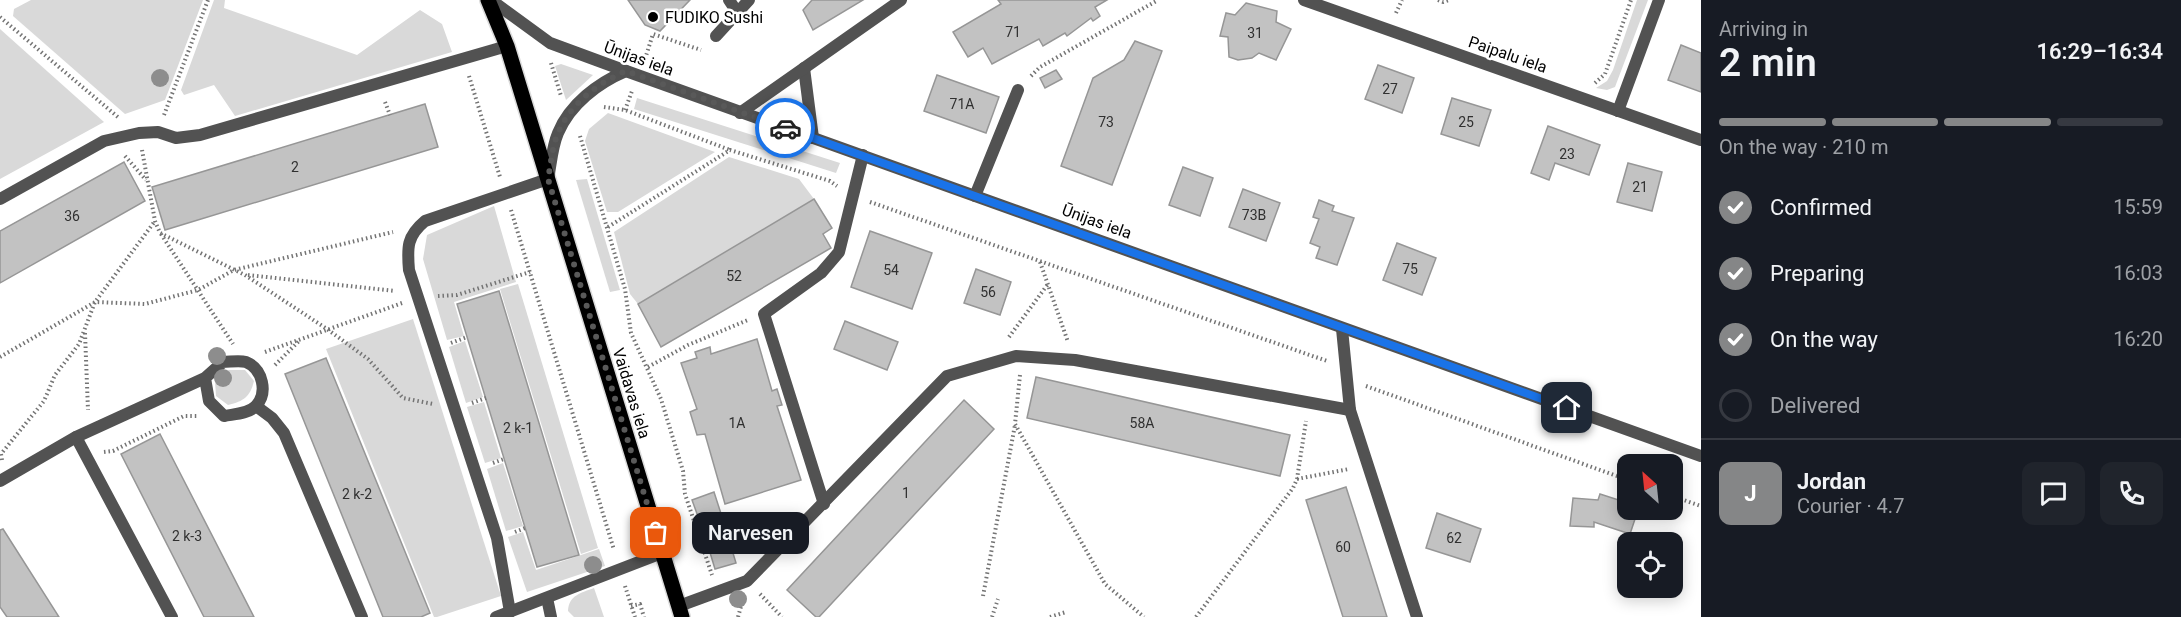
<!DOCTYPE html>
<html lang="en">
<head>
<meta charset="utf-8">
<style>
	body { margin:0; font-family:Roboto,sans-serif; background:#20242c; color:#f1f3f6; height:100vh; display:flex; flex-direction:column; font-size:22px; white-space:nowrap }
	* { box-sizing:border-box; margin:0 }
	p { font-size:20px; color:#9ea1a6 }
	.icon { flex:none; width:33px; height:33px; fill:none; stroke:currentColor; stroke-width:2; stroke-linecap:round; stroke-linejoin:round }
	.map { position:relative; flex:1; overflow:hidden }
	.drawer { display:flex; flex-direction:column; background:#171b24; width:480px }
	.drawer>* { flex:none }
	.needle { width:39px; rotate:333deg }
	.controls { position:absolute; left:1617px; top:454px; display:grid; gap:12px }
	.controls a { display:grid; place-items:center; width:66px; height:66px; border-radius:12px; background:#171b24; box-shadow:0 3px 15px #0003; font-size:30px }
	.pin { position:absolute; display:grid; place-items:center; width:51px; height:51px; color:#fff; margin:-26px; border-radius:12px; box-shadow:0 3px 9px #0006 }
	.courier { position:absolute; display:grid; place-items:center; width:60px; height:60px; margin:-30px; border:4px solid #1a73e8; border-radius:50%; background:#fff; color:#222; box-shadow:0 2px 8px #0007 }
	.bubble { position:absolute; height:42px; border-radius:12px; background:#171b24; box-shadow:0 3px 15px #0003; font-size:20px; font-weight:600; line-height:42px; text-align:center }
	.head em { font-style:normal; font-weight:600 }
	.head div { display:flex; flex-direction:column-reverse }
	.head { display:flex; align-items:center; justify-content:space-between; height:102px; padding:0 18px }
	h1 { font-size:39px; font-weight:600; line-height:45px }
	.bar { display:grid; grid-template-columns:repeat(4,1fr); gap:9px 6px; align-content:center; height:72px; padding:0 18px }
	.bar i { height:8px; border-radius:4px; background:#363941 }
	.bar .on { background:#858687 }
	.bar p { grid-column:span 4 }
	.line { display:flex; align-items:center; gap:15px; padding:0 18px; border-top:2px solid #363941 }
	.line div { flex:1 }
	.round { display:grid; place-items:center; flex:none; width:63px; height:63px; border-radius:12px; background:#20242c }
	ol { padding:0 18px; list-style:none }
	li { display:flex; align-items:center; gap:18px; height:66px }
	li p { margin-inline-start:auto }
	li .icon { padding:6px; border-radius:50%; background:#858687; color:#fff; stroke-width:4 }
	li:last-child { color:#9ea1a6 }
	li i { width:33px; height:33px; border:3px solid #363941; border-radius:50% }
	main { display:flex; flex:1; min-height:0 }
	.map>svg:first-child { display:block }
	.green { fill:#d9d9d9 }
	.building { fill:#c2c2c2; stroke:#969696; stroke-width:1.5 }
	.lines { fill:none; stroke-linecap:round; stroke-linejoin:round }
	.primary-casing { stroke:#dbdbdb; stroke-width:18 }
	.path { stroke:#747474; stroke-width:4; stroke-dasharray:1.5 3; stroke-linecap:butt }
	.service { stroke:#525252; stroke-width:12 }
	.minor { stroke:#525252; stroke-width:12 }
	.primary { stroke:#000; stroke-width:15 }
	.tree { fill:#8d8d8d }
	.done { stroke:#595959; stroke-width:6; stroke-dasharray:0 10.8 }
	.route { stroke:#1a73e8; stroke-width:8 }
	.poi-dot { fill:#000; stroke:#fff; stroke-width:2 }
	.labels { text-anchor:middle; stroke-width:5; stroke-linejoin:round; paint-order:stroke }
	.number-label { font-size:14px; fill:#303030 }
	.poi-label { font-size:16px; fill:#000; stroke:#fff; text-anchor:start }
	.street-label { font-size:16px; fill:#000; stroke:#fff }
</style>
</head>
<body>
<main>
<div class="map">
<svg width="1701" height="617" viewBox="0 0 1701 617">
	<rect width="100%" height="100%" fill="#fff"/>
	<!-- green -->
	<g class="green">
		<polygon points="31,0 203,0 165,100 125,114 13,16 14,9"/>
		<polygon points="214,0 225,0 224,8 357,55 420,10 442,24 452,52 235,116 214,85 184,95 181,90"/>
		<polygon points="1637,0 1648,0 1615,87 1607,90 1596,88 1607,81 1613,70"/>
		<polygon points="0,29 104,122 0,179"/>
		<polygon points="561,64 593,75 566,100 555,66"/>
		<polygon points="637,98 840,163 836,173 634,109"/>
		<polygon points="608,113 715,152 618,212 607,212 585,141 589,129"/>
		<polygon points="729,157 799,179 814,199 638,304 630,294 614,232"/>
		<polygon points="587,179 620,290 610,292 576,180"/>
		<polygon points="494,206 516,282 454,302 464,336 447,340 423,259 427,235"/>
		<polygon points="518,284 598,548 581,554 500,289"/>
		<polygon points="413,319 501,596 437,617 434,617 326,349"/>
		<polygon points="465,341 483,397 466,403 449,347"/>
		<path d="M225,370h20l9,11c-4,16 -10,20 -26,24l-12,-9 -1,-15z"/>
		<polygon points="484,402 501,458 485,463 467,407"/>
		<polygon points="503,463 523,526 506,531 487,469"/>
		<polygon points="523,532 536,570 599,549 605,566 527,592 508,537"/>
		<path d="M594,588l10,29h-30l-6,-6c1,-16 13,-18 26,-23z"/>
	</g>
	<!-- building -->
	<g class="building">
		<polygon points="628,0 690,0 660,31 645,25"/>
		<polygon points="812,0 863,0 813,30 803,10"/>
		<polygon points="998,0 1107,0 1095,7 1100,16 1093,21 1091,18 1067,36 1065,33 1043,46 1039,39 992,64 983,48 968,57 953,32 1001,4"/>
		<polygon points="1246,3 1277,11 1276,22 1291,29 1276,60 1259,53 1252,58 1238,60 1229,57 1228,37 1220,36 1226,13 1235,15"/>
		<polygon points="1135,41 1162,51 1112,185 1061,166 1093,78 1124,60"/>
		<polygon points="1681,45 1701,53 1701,92 1668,80"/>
		<polygon points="1378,65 1414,78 1402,113 1365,99"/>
		<polygon points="1056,70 1062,79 1045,88 1040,78"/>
		<polygon points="937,75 999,97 986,133 924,111"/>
		<polygon points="1452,98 1491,110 1479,146 1441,134"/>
		<polygon points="425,104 438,147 165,230 152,187"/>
		<polygon points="1548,126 1600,145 1589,175 1555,163 1549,180 1531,173"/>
		<polygon points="124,162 145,201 0,283 0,231"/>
		<polygon points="1628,163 1662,172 1652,211 1617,202"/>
		<polygon points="1183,167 1213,178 1200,216 1169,205"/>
		<polygon points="1243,189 1280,203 1266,241 1229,227"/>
		<polygon points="814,199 832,228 823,234 831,248 661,347 638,304"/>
		<polygon points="1319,200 1334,206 1332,211 1354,218 1337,265 1316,258 1320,247 1310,243 1319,219 1313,217"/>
		<polygon points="870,231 932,253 912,309 851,287"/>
		<polygon points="1397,243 1436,258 1422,295 1383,280"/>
		<polygon points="976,269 1011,282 1000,315 964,303"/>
		<polygon points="499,291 579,555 537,567 457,304"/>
		<polygon points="845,321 898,342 887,370 834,349"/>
		<polygon points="757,339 772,391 777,389 782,405 777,406 801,480 725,504 705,434 697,435 690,412 697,409 681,363 697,358 695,352 710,347 711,354"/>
		<polygon points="326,358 430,613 421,617 383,617 285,374"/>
		<polygon points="1036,377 1290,435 1280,476 1027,418"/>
		<polygon points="964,400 994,429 819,617 816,617 787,590"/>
		<polygon points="160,434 254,617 204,617 121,454"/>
		<polygon points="1346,487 1355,515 1387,617 1343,617 1306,500"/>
		<polygon points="714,492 725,526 704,533 692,500"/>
		<polygon points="1600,494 1628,503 1628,510 1638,510 1630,534 1594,522 1594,527 1570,526 1573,498 1598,500"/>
		<polygon points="1437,513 1481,529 1470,562 1426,548"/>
		<polygon points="3,529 59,617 7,617 0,607 0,530"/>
		<polygon points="726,530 736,563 715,569 705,536"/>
	</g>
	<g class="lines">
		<!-- primary casing -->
		<g class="primary-casing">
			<polyline id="primary" points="488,0 507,46 682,617"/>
		</g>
		<!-- path -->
		<g class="path">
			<polyline points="1438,0 1443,2 1449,0"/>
			<polyline points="1396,13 1402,0"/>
			<polyline points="0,17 119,118"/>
			<polyline points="645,59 653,34 701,50"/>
			<polyline points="551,63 561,96"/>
			<polyline points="469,76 500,177"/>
			<polyline points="1031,76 1040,67 1158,0"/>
			<polyline points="1595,83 1605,74 1631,0"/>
			<polyline points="385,102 390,115"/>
			<polyline points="604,107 625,110 730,150"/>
			<polyline points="625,110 632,91"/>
			<polyline points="164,115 208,0"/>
			<polyline points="580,136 625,289 631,333 661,399 683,471 685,494 712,575"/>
			<polyline points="142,150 155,221 160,233 245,275 327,329 368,359 403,398 433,404"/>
			<polyline points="125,156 146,180"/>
			<polyline points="870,202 1327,361"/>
			<polyline points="511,210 614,550"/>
			<polyline points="608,227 730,150 830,181 837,186"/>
			<polyline points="161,234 233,344"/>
			<polyline points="1040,262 1068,342"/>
			<polyline points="248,275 395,291"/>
			<polyline points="438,296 457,295 530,272"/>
			<polyline points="85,333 88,410"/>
			<polyline points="1009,337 1048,284"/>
			<polyline points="451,343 467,337"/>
			<polyline points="265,352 402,303"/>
			<polyline points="0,357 95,302 145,304 198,290 234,270 393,232"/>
			<polyline points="275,365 299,341"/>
			<polyline points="648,367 688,345 748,320"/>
			<polyline points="1020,375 1015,424 1105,584 1144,617"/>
			<polyline points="1366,386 1628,480"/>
			<polyline points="472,403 486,398"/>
			<polyline points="104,452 113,451 184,416 197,416"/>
			<polyline points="2,460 1,454 44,401 55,375 79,344 95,302 155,221"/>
			<polyline points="493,463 504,459"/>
			<polyline points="1297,479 1349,469"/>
			<polyline points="1672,496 1701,506"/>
			<polyline points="515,532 525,528"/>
			<polyline points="625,586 635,617"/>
			<polyline points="760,594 782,617"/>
			<polyline points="983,596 1015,425"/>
			<polyline points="631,606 640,604 644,617"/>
			<polyline points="738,617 742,603"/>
			<polyline points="992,617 998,599"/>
			<polyline points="1050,617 1066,612"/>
			<polyline points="1196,617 1293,488 1297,479 1306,421"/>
		</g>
		<!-- service -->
		<g class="service">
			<polyline points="729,0 737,12"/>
			<polyline points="716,36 749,0"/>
			<polyline points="975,196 1018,90"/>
			<polyline points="1342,329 1350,410 1417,617"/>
			<polyline points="824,504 764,314 821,273 839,252 863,155"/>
			<polyline points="679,606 747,581 947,376 1016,356 1075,360 1350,410"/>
		</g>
		<!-- minor -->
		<g class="minor">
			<polyline points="491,0 550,43 626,71 1701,456"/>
			<polyline points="1304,0 1701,140"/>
			<polyline points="804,68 813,138"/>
			<polyline points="1618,111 1659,0"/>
			<polyline points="740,113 901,0"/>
			<polyline points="0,199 104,141 139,133 158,132 176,138 200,135 507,46"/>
			<polyline points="256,406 272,418 284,433 362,617"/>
			<polyline points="76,437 172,617"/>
			<path d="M0,481l76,-44 129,-59 18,-16c7,0 16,-2 23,0 17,7 22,31 10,44 -8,8 -22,8 -32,10l-15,-15 -4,-23"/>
			<polyline points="547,598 551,617"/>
			<path d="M510,612l-13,-74 -88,-268c-2,-23 -2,-34 16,-49l123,-42c3,-15 4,-32 10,-46 12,-29 40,-50 68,-62"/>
			<polyline points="496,617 662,553"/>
		</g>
		<!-- primary -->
		<use href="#primary" class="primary"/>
	</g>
	<!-- trees -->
	<g class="tree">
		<circle cx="160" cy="78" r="9"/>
		<circle cx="217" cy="356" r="9"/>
		<circle cx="223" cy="378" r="9"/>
		<circle cx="593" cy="565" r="9"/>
		<circle cx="738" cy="599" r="9"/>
	</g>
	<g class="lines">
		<!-- done -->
		<path class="done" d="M656,533l-108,-354c3,-15 4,-32 10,-46 12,-29 40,-50 68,-62l159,57"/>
		<!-- route -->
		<polyline class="route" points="785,128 1567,408"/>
	</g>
	<!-- markers -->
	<circle class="poi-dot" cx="653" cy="17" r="6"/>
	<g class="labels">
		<!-- number labels -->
		<g class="number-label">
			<text x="1013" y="37">71</text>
			<text x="1255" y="38">31</text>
			<text x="1390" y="94">27</text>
			<text x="962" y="109">71A</text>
			<text x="1106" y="127">73</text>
			<text x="1466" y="127">25</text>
			<text x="1567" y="159">23</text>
			<text x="295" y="172">2</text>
			<text x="1640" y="192">21</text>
			<text x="1254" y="220">73B</text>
			<text x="72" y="221">36</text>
			<text x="1410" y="274">75</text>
			<text x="891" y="275">54</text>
			<text x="734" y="281">52</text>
			<text x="988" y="297">56</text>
			<text x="737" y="428">1A</text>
			<text x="1142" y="428">58A</text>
			<text x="518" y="433">2 k-1</text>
			<text x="906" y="498">1</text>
			<text x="357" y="499">2 k-2</text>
			<text x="187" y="541">2 k-3</text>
			<text x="1454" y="543">62</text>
			<text x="1343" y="552">60</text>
		</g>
		<!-- poi labels -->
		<g class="poi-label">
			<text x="665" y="23">FUDIKO Sushi</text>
		</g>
		<!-- street labels -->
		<g class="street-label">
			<text transform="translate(1508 54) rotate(19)" y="6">Paipalu iela</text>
			<text transform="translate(639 58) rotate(20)" y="6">Ūnijas iela</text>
			<text transform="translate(1097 221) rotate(20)" y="6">Ūnijas iela</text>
			<text transform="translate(632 393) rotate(73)" y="6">Vaidavas iela</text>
		</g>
	</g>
</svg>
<div class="controls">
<a><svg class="needle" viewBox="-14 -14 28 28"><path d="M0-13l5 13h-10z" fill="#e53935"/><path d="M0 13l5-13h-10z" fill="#9ea1a6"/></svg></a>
<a><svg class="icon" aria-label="locate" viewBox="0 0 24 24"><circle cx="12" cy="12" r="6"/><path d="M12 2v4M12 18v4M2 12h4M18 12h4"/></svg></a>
</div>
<div class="pin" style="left:656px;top:533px;background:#ea580c"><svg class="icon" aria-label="bag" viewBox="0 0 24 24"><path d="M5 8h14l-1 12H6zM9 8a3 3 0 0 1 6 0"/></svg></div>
<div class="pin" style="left:1567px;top:408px;background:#1f2937"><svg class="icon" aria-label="home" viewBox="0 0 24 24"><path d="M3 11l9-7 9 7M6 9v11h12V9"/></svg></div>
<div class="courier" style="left:785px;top:128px"><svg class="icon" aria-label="car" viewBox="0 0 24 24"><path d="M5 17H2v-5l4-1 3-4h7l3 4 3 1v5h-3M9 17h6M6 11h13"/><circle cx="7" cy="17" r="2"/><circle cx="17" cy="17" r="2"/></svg></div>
<div class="bubble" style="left:692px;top:512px;width:117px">Narvesen</div>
</div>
<section class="drawer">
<div class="head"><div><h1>2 min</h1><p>Arriving in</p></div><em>16:29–16:34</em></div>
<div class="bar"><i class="on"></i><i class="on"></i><i class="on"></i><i></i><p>On the way · 210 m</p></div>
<ol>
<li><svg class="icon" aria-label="check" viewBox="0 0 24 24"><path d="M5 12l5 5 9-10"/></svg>Confirmed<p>15:59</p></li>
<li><svg class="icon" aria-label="check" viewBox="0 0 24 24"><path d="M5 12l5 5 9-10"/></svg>Preparing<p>16:03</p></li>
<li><svg class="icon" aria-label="check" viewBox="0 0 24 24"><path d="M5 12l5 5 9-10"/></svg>On the way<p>16:20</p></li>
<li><i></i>Delivered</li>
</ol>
<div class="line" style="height:108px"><b class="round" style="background:#858687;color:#fff">J</b><div><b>Jordan</b><p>Courier · 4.7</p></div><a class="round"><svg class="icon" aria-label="chat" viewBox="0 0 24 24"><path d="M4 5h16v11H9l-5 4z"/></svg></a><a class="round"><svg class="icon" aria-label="phone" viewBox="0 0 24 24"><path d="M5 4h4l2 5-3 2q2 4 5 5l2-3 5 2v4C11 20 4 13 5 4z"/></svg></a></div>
</section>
</main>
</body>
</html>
